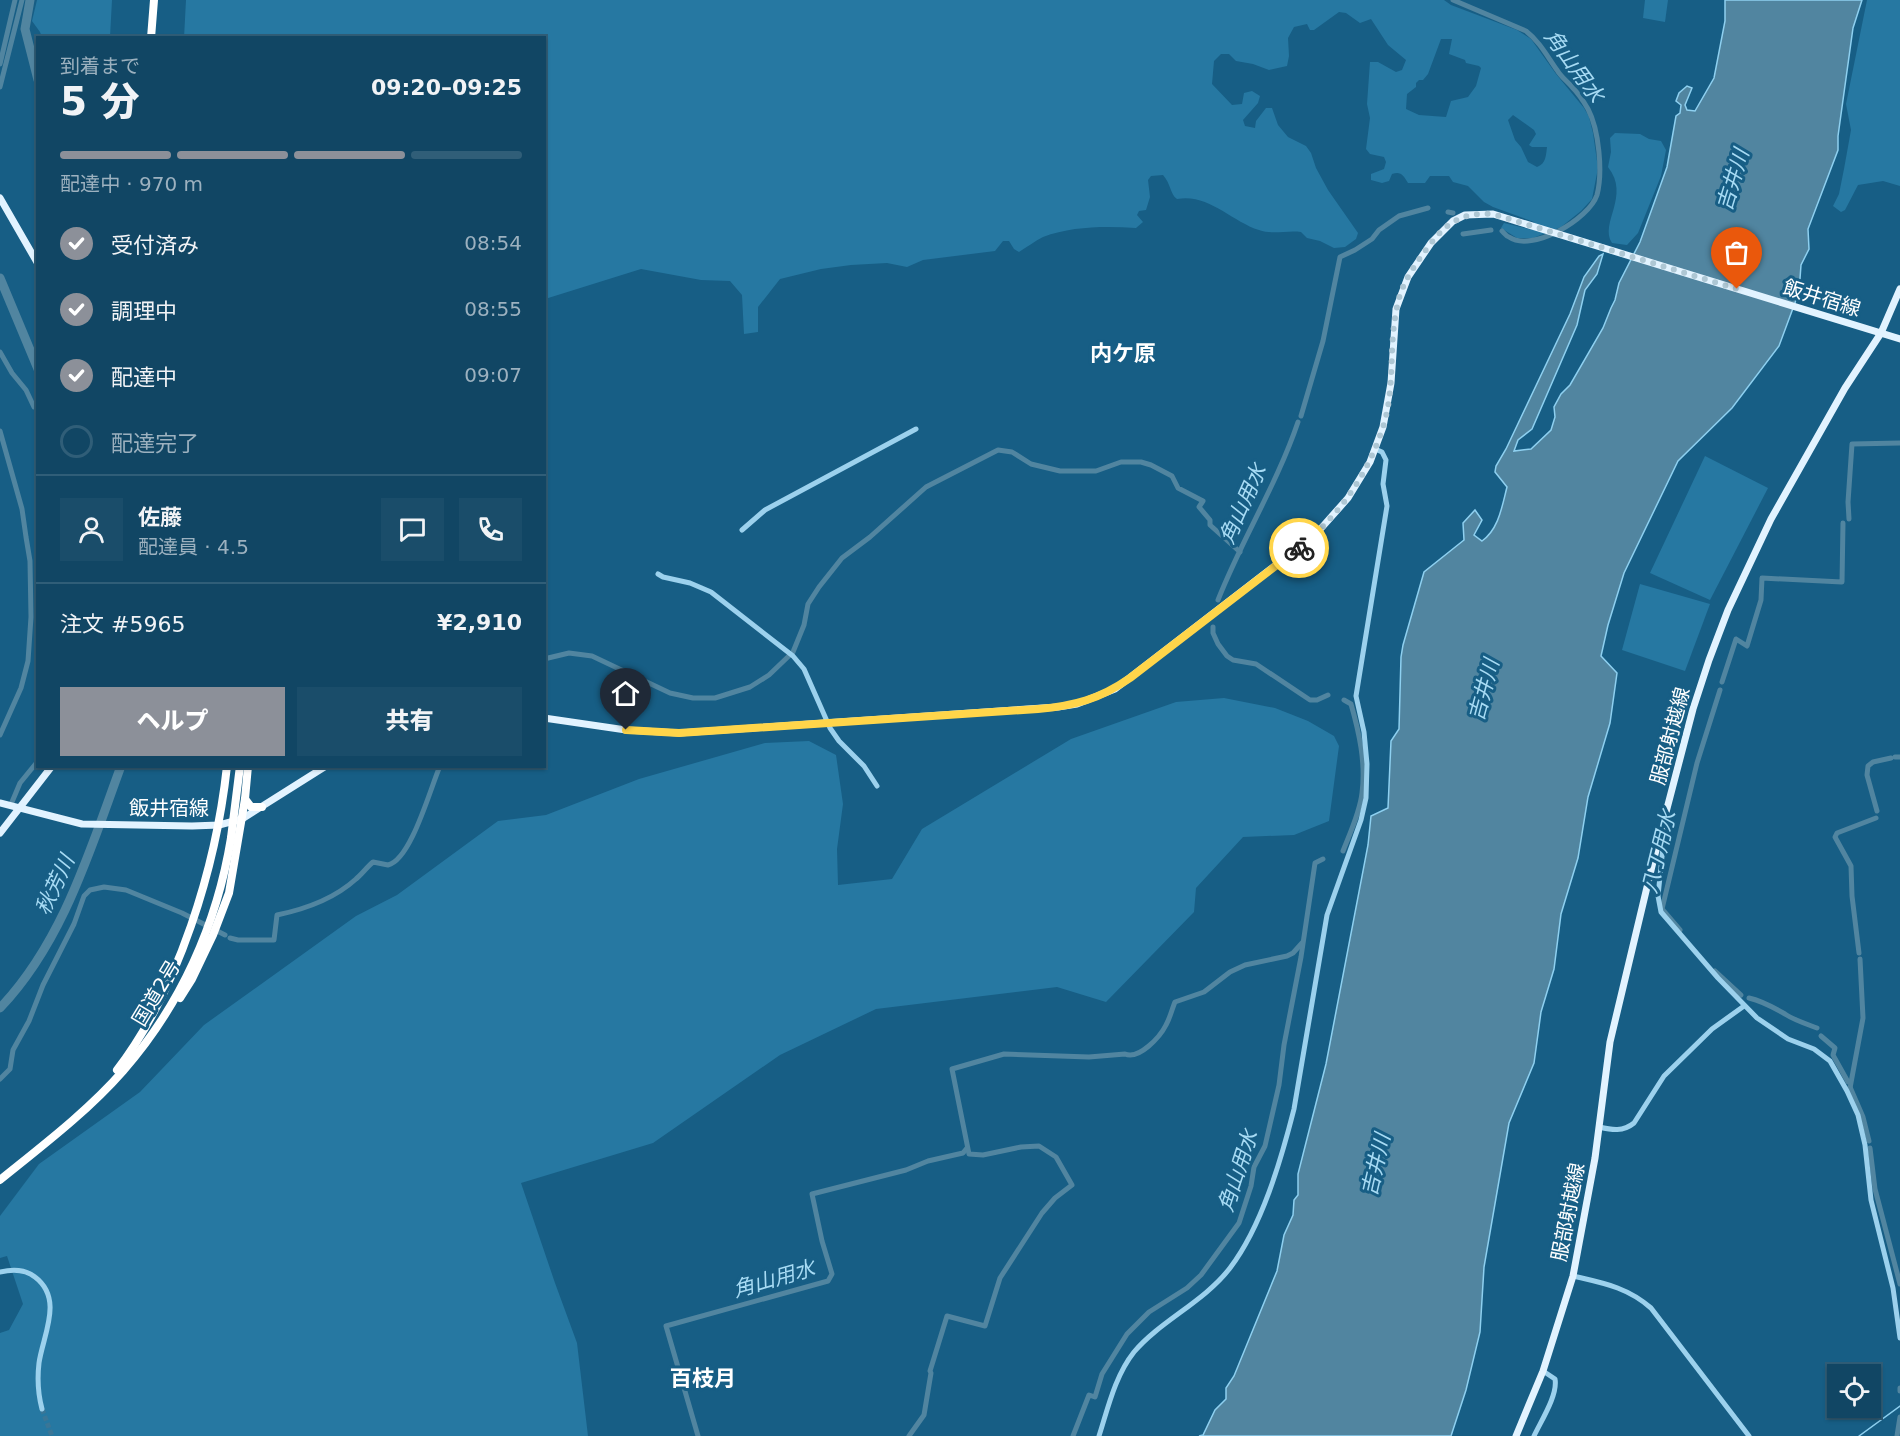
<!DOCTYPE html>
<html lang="ja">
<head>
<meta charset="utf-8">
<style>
	body { margin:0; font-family:"DejaVu Sans","Noto Sans JP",sans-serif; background:#1a4d6a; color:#f1f3f6; height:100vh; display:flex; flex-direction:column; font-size:22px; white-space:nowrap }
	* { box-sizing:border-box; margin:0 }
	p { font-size:20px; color:#9cb1bf }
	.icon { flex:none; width:33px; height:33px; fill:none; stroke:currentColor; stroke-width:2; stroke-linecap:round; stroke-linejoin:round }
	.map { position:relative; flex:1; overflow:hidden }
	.drawer { position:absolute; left:36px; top:36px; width:510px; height:732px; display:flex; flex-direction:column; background:#114664; border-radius:0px; box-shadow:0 2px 4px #0004,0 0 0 2px #305e78 }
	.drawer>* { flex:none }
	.buttons { position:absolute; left:1827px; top:1364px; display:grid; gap:12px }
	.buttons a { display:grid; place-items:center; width:54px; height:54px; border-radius:0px; background:#114664; box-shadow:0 2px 4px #0004,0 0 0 2px #305e78; font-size:30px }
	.pin { position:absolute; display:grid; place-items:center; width:51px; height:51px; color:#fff; margin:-62px -26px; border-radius:50% 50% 50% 0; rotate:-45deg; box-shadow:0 0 6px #0007 }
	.pin .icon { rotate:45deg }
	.courier { position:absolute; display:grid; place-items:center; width:60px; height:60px; margin:-30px; border:4px solid #ffd54a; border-radius:50%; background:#fff; color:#222; box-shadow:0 2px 8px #0007 }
	.headline em { font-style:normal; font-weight:800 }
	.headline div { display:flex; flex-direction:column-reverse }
	.headline { display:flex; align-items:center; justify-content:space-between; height:102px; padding:0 24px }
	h1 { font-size:39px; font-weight:800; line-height:45px }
	.bar { display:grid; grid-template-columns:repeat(4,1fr); gap:9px 6px; align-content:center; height:72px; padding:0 24px }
	.bar i { height:8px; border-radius:4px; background:#305e78 }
	.bar .on { background:#8c9099 }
	.bar p { grid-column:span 4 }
	.line { display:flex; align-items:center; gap:15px; padding:0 24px; border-top:2px solid #305e78 }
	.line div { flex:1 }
	.round { display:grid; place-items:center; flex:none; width:63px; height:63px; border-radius:0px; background:#1a4d6a }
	ol { padding:0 24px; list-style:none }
	li { display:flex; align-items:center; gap:18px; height:66px }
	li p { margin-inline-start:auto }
	li .icon { padding:6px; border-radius:50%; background:#8c9099; color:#fff; stroke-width:4 }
	li:last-child { color:#9cb1bf }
	li i { width:33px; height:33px; border:3px solid #305e78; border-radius:50% }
	.cta { display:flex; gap:12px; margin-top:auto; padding:12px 24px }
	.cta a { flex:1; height:69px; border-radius:0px; background:#8c9099; color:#fff; font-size:24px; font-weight:800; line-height:69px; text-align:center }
	.cta a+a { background:#1a4d6a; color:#f1f3f6 }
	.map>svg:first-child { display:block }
	.green { fill:#2678a2; fill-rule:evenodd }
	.water { fill:#5185a0; stroke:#8ed0f0; stroke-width:1.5 }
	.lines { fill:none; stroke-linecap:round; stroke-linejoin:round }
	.stream { stroke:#8ed0f0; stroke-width:1.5 }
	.canal { stroke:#5185a0; stroke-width:5 }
	.river { stroke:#5185a0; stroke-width:9 }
	.minor-tunnel { stroke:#3a7697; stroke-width:5; stroke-dasharray:5 2.5; stroke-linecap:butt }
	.minor { stroke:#9cd1ed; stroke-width:5 }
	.major { stroke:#e2f3ff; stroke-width:7 }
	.highway { stroke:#fff; stroke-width:8 }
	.highway-bridge { stroke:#fff; stroke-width:8 }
	.done { stroke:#aec7d4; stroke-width:6; stroke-dasharray:0 10.8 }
	.route { stroke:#ffd54a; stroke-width:8 }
	.labels { text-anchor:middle; stroke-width:6; stroke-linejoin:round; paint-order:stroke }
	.street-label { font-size:20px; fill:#fff; stroke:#175e85 }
	.water-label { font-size:21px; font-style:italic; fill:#a7dbf4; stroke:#175e85 }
	.quarter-label { font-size:22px; font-weight:bold; fill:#fff; stroke:#175e85 }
</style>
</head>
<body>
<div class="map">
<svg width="1900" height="1436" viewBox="0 0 1900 1436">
	<rect width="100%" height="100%" fill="#175e85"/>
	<!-- green -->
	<g class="green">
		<polygon points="37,0 112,0 110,37 42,37 40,32 32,21"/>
		<path d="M186,0h1258l7,5 66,25 14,9 25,35 28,34 5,9 4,16 5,35 -6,31 -11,12 -20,16 -28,11h-16l-16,-10 3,-5 29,7 1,-8 -41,-15 -9,-5 -16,-16 -15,-4 -4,-6h-19l-5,7h-17c-5,-8 -7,-12 -16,-9l-3,7 -7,2 -11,-3v-6l13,-5 2,-7 -2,-5 -14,-3 -4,-5 4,-31 -3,-14 3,-42h8l18,10 6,-2 4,-10 -18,-15 -17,-26 -11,4 -14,-10 -7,-1 -25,18h-4l-3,-6 -13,3 -6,11 1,18 -2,10 -18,4 -16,-6 -17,-3 -7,-7h-8l-7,7 -2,23 20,21 10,-1 2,-11 8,-2 8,5 -2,7 -15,17 2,6 10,2 1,-7 10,-13h6l6,17 10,12 18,9 5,7 5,15 12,22 30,43 -2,6 -11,8 -11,1 -14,-7 -13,-3 -6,-6c-14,-2 -28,3 -42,-2 -28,-9 -51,-37 -82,-31 -7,-5 -6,-15 -14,-24l-12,1 -3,4 2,17 -4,13 -7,1 -2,4 6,7 -7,6c-30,-2 -64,-2 -93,9 -8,4 -16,10 -24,15l-5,-3 -5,-8h-6l-8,10 -72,9 -16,7 -20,-4 -36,2 -30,4 -41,10 -22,28v25l-14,2 -2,-39 -12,-14 -29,-1 -60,-11 -96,30 -1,-261h-360zM1441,39h11l-3,15 16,6 1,3 13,3 2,2 -5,18 -8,11 -17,4 -5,16 -27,-2 -13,-6 1,-15 9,-7v-4l3,-3h4l5,-6zM1513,115l21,15 2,4 -7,11 3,2h15c-1,8 -1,17 -10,20l-9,-5 -7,-15 -6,-7 -7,-20z"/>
		<polygon points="1645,0 1668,0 1665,22 1643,18"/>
		<polygon points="1867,0 1900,0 1900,186 1883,181 1858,185 1845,210 1841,212 1833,206 1839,194 1844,169 1851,130 1846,104"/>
		<path d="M1615,133l25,1 9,5 12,2 5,9 -5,26 -23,57 -11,12 -15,-2c-13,-20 19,-47 -4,-76l3,-15 -1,-14z"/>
		<polygon points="1705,456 1768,488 1710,600 1650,573"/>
		<polygon points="1640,584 1710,604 1685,671 1622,650"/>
		<polygon points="1224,698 1275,708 1308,721 1334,736 1339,746 1329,821 1294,835 1243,837 1196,888 1194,912 1106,1002 1057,987 876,1009 780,1055 653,1143 521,1183 555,1283 577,1343 588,1436 0,1436 0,1333 9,1330 23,1304 7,1256 0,1258 0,1216 39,1164 140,1092 204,1025 356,916 397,895 498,821 546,815 639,779 765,743 809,741 836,755 843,804 837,849 838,885 892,879 922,829 1071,739 1176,702"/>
	</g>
	<!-- water -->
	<path class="water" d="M1725,0h137l-9,28 -15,108v14l-30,79 1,20 -8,16 -2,27 -20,54 -47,62 -54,53 -54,112 -16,52 -7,31 16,17 -7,50 -22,74 -10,61 -17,56 -7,55 -13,43 -7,51 -25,60 -25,144 -4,65 -14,58 -15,46h-252l4,-1 12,-25 11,-11v-11l8,-12 43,-105 7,-36 9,-20 1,-15 4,-5v-21l28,-110 42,-219 3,-29 17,-8 3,-67 8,-12 2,-72 2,-12 21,-73 40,-32 -1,-17 12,-13 7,10 -8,15 8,6c17,-12 20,-35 25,-54l-12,-15 1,-6 10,-17 64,-135 14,-37 15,-21 4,-2 -6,20 -12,16 -8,35 -45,104 -14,11 -4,11 17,-2 20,-19 4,-13 -1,-10 7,-13 9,-9 33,-57 8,-20 4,-8 4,-17 21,-41 27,-75 9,-51 4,-3 1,-8 -5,-4 3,-8 8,-7 5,2 -7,17 2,5 8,1 19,-33 11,-57z"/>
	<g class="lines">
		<!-- stream -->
		<polyline class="stream" points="1859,1436 1900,1406"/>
		<!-- canal -->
		<g class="canal">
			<path d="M1453,0l73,31c14,11 21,25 31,39 4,7 10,11 15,17 6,6 12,15 16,22 11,21 15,63 9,86 -8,24 -65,58 -88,42 -3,-1 -5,-4 -7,-6"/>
			<polyline points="0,64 15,0"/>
			<polyline points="0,87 22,0"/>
			<polyline points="1448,212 1453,213"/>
			<polyline points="1463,234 1491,230"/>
			<polyline points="0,352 12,373 26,390 34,407"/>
			<polyline points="1301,416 1323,341 1340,257 1355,250 1372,239 1379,230 1399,216 1428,208"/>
			<polyline points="0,431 22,509 26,537 30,561 31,617 28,661 21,688 0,735"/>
			<polyline points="1849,519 1848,502 1852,444 1900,443"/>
			<path d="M1218,600c24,-61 59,-116 80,-178"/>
			<polyline points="1213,627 1213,633 1218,644 1227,656 1233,660 1256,664 1310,700 1317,700 1328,695"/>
			<polyline points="544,659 569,653 592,656 670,693 693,698 715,698 750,687 769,675 793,652 804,625 808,604 819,587 842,558 870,537 926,487 998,450 1012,452 1031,464 1060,471 1096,471 1121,462 1141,462 1151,465 1172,476 1178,488 1203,501 1199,507 1210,520 1210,525 1240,552"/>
			<polyline points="1722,682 1736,639 1747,646 1761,600 1762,578 1842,582 1843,523"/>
			<polyline points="1895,757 1900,757"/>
			<polyline points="12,802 20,783 38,761"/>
			<polyline points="1877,811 1867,775 1868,766 1873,762 1891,758"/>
			<path d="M1343,851c7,-18 17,-39 19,-58 4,-30 -3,-61 -11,-89l-7,-4"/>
			<polyline points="1680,930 1662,909 1697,763 1720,690"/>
			<path d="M230,938l8,2h36l3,-25c29,-6 57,-16 79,-36 6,-5 11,-12 17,-17l15,3c23,-5 42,-76 52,-99"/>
			<polyline points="1859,953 1852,896 1851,866 1835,837 1837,833 1876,818"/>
			<polyline points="1715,971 1741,995"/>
			<path d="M1749,998c13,3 24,9 36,16 9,6 21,10 32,14"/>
			<polyline points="1821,1036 1835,1048 1833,1055 1848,1082"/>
			<polyline points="0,1079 10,1069 13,1050 29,1021 43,985 74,924 84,896 90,890 104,887 126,890 182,913 225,935"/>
			<polyline points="1850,1087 1863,1117 1869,1141"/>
			<polyline points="1850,1088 1863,1018 1860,959"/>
			<polyline points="1870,1148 1875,1189 1900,1284"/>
			<polyline points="1900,1388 1900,1391"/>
			<polyline points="698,1436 666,1326 828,1281 832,1274 822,1241 812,1194 906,1170 928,1161 963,1153 967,1148"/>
			<path d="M909,1436l15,-21 7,-42 -1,-2 17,-55 38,10 15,-48 42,-65 13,-15 17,-13 -16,-28 -17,-11 -18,1 -38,8 -14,-1 -17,-85 52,-15 85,3 36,-3c14,6 35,-17 41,-29 4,-7 6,-16 9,-23l29,-10 26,-20 15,-7 42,-9 6,-3 9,-10"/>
			<polyline points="1073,1436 1089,1395 1095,1397 1102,1374 1127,1334 1149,1312 1187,1288 1201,1275 1239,1223 1251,1186 1254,1167 1265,1146 1279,1085 1284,1045 1301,957 1315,863 1323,859"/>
			<polyline points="1897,1436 1900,1417"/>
		</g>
		<!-- river -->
		<g class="river">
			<polyline points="30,0 25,29 38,80"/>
			<polyline points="0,278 38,369"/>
			<path d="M0,1008c63,-66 90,-158 121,-242"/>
		</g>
		<!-- minor-tunnel -->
		<polyline class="minor-tunnel" points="42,1409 52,1436"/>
		<!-- minor -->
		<g class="minor">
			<polyline points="742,530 765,510 916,429"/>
			<polyline points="658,574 663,577 690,583 711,592 793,656 804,669 830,728 839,741 864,766 877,786"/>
			<polyline points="1666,817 1658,896 1661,912 1718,978 1757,1018 1788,1039 1814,1049 1830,1061 1847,1091 1858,1115 1865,1145 1871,1200 1893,1288 1900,1338"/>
			<path d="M1599,1127c13,3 24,5 35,-4l30,-47 48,-47 32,-23"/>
			<path d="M0,1272c13,-3 25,-3 35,5 29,22 8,58 4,86 -2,17 -1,31 3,46"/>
			<path d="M1573,1276c30,7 54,11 78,32l98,128"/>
			<path d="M1099,1436c9,-28 16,-60 35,-84 26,-31 70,-50 96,-84 32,-42 51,-108 64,-159l33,-194 34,-95 5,-22 1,-34 -3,-32 -8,-36 31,-190 -4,-22 3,-24 -4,-8 -7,-3"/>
			<path d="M1534,1436c7,-15 24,-41 21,-57l-12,-8"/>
		</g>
		<!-- major -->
		<g class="major">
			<polyline points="0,198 38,264"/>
			<polyline points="544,718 626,730 679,733 1058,707 1077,704 1115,689 1316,534 1348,498 1370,462 1383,427 1391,383 1396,309 1408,277 1431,243 1453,221 1465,215 1493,214 1900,339"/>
			<polyline points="0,803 82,824 192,826 219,825 242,819 326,766"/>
			<polyline points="0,833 52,766"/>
			<polyline points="1516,1436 1543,1371 1573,1276 1595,1158 1610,1042 1653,862 1693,709 1709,660 1728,610 1771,519 1845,388 1881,333 1900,289"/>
		</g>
		<!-- highway -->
		<g class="highway">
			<polyline points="151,38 154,0"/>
			<polyline points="245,799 251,807 262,807"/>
			<polyline points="180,998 192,979 213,935 229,893 245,799 248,766"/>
			<path d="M117,1070c62,-81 99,-203 110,-304"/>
			<path d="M0,1180c42,-34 87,-68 123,-109 58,-66 94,-147 108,-233"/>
		</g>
		<!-- highway-bridge -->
		<polyline class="highway-bridge" points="231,838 240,766"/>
	</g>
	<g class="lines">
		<!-- done -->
		<path class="done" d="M1299,548c39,-32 67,-70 83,-118 14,-40 6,-82 15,-123 4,-23 17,-41 31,-60 19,-25 34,-35 65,-33l244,75"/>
		<!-- route -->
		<path class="route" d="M626,730l53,3 359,-24c36,-3 62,-10 92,-31l169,-130"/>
	</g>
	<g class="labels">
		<!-- street labels -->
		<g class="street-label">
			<text transform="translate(1822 298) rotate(17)" y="7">飯井宿線</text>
			<text transform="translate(1670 736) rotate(-75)" y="7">服部射越線</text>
			<text x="169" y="815">飯井宿線</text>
			<text transform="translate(156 993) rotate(-59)" y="7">国道2号</text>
			<text transform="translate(1568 1212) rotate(-79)" y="7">服部射越線</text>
		</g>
		<!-- water labels -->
		<g class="water-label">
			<text transform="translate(1574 66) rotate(54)" y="7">角山用水</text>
			<text transform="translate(1733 180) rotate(-73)" y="7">吉井川</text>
			<text transform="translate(1243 504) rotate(-66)" y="7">角山用水</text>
			<text transform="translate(1484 690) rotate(-75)" y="7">吉井川</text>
			<text transform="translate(1659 852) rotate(-76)" y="7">八丁用水</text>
			<text transform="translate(55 885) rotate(-65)" y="7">秋芳川</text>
			<text transform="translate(1376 1165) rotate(-77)" y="7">吉井川</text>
			<text transform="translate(1238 1171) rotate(-72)" y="7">角山用水</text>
			<text transform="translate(774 1279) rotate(-16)" y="7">角山用水</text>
		</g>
		<!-- quarter labels -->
		<g class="quarter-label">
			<text x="1123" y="361">内ケ原</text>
			<text x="703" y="1386">百枝月</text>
		</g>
	</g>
</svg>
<div class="buttons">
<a><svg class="icon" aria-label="locate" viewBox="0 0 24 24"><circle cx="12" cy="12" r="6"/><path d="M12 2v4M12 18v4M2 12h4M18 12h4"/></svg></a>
</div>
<div class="pin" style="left:1737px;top:289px;background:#ea580c"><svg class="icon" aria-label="bag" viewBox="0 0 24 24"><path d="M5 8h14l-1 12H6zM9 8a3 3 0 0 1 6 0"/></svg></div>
<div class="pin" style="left:626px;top:730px;background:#1f2937"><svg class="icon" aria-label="home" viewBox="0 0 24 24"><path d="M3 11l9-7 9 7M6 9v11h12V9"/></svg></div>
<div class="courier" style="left:1299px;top:548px"><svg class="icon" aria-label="bike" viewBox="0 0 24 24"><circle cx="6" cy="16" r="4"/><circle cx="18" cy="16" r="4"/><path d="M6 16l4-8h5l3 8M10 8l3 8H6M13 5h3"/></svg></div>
<section class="drawer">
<div class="headline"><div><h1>5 分</h1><p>到着まで</p></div><em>09:20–09:25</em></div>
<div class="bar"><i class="on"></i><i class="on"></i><i class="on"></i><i></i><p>配達中 · 970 m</p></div>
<ol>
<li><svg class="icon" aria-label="check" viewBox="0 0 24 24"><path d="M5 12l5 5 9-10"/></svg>受付済み<p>08:54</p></li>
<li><svg class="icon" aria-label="check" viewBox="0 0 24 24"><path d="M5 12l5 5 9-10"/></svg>調理中<p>08:55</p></li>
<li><svg class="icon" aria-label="check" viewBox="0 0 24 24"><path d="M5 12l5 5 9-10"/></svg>配達中<p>09:07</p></li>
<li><i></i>配達完了</li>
</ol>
<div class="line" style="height:108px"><a class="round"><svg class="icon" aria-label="person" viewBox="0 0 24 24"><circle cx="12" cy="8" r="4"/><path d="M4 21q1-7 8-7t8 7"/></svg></a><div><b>佐藤</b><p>配達員 · 4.5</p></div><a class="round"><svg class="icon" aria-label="chat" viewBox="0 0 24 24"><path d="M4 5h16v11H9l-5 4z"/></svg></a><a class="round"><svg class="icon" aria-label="phone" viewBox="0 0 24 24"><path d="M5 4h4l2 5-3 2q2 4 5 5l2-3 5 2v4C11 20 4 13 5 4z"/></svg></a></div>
<div class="line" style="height:78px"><div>注文 #5965</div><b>¥2,910</b></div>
<div class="cta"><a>ヘルプ</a><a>共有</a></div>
</section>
</div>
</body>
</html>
